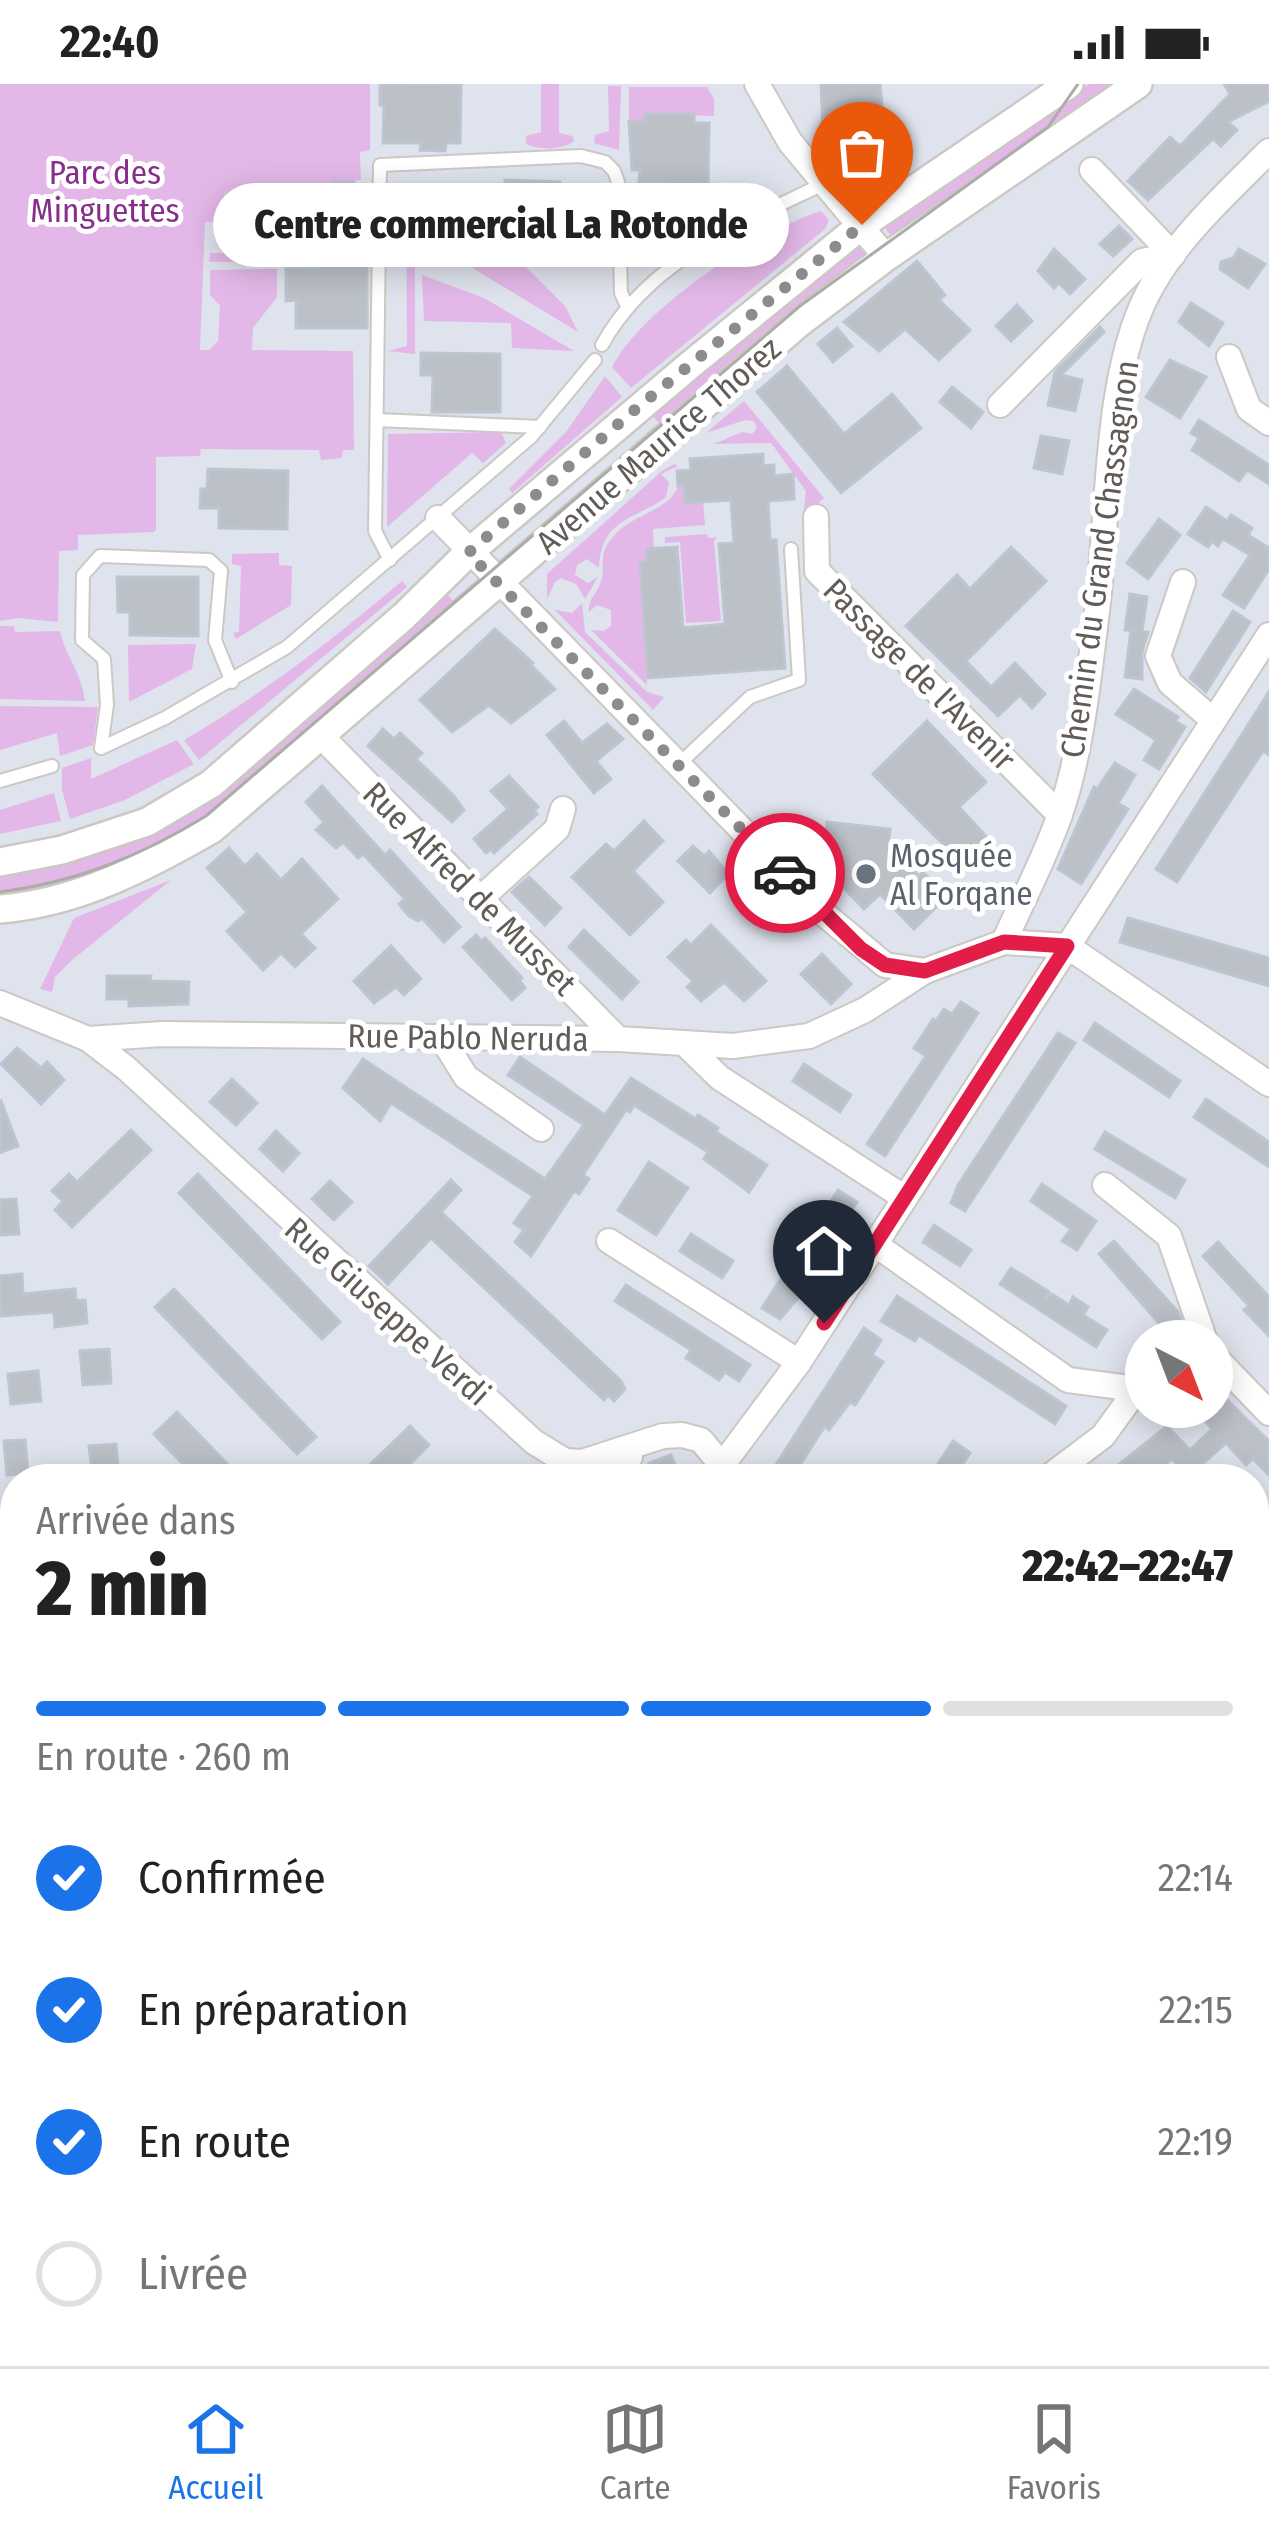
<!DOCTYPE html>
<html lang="fr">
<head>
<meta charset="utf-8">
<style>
	body { margin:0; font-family:"Fira Sans Condensed",sans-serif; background:#f6f6f6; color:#222; height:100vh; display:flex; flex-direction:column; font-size:45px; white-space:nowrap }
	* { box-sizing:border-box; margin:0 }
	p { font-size:39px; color:#767676 }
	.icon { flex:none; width:66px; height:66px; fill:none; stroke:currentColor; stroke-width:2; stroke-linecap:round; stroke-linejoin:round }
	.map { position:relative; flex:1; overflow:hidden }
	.panel { position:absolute; left:0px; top:1380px; width:1269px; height:903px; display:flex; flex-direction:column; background:#fff; border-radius:48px 48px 0 0; box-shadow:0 6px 30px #0003 }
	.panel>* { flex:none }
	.needle { width:78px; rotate:138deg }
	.tools { position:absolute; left:1125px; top:1236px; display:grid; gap:24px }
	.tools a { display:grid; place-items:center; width:108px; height:108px; border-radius:50%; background:#fff; box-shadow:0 6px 30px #0003; font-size:60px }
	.pin { position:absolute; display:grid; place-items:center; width:102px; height:102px; color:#fff; margin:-123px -51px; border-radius:50% 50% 50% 0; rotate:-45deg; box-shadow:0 0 12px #0007 }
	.pin .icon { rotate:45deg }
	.courier { position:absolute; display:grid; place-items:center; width:120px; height:120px; margin:-60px; border:9px solid #e11d48; border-radius:50%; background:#fff; color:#222; box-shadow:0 3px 15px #0007 }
	.bubble { position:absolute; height:84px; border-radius:42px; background:#fff; box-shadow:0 6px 30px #0003; font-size:39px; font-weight:800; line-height:84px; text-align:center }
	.overview em { font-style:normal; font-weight:800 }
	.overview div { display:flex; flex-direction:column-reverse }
	.overview { display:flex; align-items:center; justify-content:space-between; height:204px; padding:0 36px }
	h1 { font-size:78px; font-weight:800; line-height:90px }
	.bar { display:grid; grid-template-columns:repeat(4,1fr); gap:18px 12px; align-content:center; height:144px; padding:0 36px }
	.bar i { height:15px; border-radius:9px; background:#e0e0e0 }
	.bar .on { background:#1a73e8 }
	.bar p { grid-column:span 4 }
	ol { padding:0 36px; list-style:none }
	li { display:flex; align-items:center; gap:36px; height:132px }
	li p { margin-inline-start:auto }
	li .icon { padding:12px; border-radius:50%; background:#1a73e8; color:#fff; stroke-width:4 }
	li:last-child { color:#767676 }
	li i { width:66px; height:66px; border:6px solid #e0e0e0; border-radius:50% }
	.status { display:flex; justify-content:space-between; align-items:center; height:84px; padding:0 60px; background:#fff; direction:ltr }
	.status svg { height:33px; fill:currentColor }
	.menu { display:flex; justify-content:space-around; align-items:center; height:168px; border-top:3px solid #e0e0e0; background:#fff; font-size:33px; color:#767676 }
	.menu a { display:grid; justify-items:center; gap:6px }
	.menu .on { color:#1a73e8 }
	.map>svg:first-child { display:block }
	.green { fill:#e3b8e8 }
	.building { fill:#bcc0c7; stroke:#bdc5d2; stroke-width:3 }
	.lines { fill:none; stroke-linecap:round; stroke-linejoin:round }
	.service-casing { stroke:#ccc8c3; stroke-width:16 }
	.minor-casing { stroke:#ccc8c3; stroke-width:28 }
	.tertiary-casing { stroke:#ccc8c3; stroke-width:32 }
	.service { stroke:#fff; stroke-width:12 }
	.minor { stroke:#fff; stroke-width:24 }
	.tertiary { stroke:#fff; stroke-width:27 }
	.tram { stroke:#adacab; stroke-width:3 }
	.done { stroke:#8e8b8c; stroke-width:12; stroke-dasharray:0 21.6 }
	.route { stroke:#e11d48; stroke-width:15 }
	.worship-dot { fill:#6b7280; stroke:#fff; stroke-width:4.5 }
	.labels { text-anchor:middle; stroke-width:10; stroke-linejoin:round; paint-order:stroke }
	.park-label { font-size:33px; fill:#872d8b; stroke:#fff }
	.street-label { font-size:33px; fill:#625c58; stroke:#fff }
	.worship-label { font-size:33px; fill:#5b616d; stroke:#fff; text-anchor:start }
</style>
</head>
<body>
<div class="status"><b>22:40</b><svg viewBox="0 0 49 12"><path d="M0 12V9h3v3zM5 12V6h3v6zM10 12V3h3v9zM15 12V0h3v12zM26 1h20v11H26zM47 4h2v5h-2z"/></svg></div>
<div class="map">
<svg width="1269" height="2282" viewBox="0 0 1269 2282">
	<rect width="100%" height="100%" fill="#dfe3ed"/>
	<!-- green -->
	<g class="green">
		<polygon points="0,0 370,0 370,66 360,68 361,96 354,96 354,122 366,122 365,138 205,138 200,266 209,266 218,257 220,222 210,211 210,186 277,185 277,213 253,244 252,266 353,267 354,366 343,366 342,374 321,376 319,366 201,365 200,372 156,373 156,445 154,448 78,451 78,466 59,467 58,538 18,534 0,537"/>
		<path d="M541,0h18v49l13,3 2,5c-10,9 -38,10 -48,2v-7l15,-4z"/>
		<polygon points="1090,0 1113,0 1118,7 895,158 884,142 885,137 1073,7"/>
		<polygon points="608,2 621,2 619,66 594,59 595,51 609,47"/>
		<polygon points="629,3 707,3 714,15 714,32 646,30 645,37 629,37"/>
		<polygon points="406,107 415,107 415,270 388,267 407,262"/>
		<polygon points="424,107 490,108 489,176 520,177 565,222 578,248 461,177 423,175"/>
		<path d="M821,127l8,9 -4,9 -194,159 -19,-21c28,-57 149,-137 209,-156z"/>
		<polygon points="858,160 869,175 667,348 645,324"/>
		<polygon points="210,169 366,169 366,177 209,178"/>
		<polygon points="422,191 484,214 574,267 512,264 511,239 424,237"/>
		<polygon points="605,292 622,313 512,409 509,405 566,348"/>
		<polygon points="744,317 824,414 803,434 806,407 771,359 714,360 742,348 752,350 757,344 754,337 745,336 706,349"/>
		<polygon points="501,348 506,359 483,379 472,369 387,443 388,350"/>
		<path d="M674,380l4,2 -17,8 8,8 -3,15c-30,23 -65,20 -67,71l-12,-9 -10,6 -2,10 13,8 10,-6 -13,22 -9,-15 -15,-6 -6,4 -8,17v-25l115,-103z"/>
		<path d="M684,401l19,16 2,24 -52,4 1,19 -7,2v12l-7,1 7,122 -56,-55 13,1 7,-5v-16l-14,-5 -8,7c-2,-13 10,-19 13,-34 2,-10 -1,-20 3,-29 17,-36 63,-34 73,-63z"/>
		<polygon points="707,450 708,454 717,453 714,458 721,537 686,539 680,458 665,459 665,453"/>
		<polygon points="279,469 279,481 292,482 291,521 236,555 233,549 239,548 241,482 232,480 232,470"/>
		<path d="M402,497l5,6 -208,173 -15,-20c79,-46 148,-100 218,-159z"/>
		<polygon points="442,504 461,526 242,715 137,781 0,819 0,788 139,750"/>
		<polygon points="582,519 585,548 647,608 664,613 653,626 555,526 572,529"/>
		<path d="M0,542h14l1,6 45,-1c5,25 21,39 25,70l-85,-2z"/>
		<polygon points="196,560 192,585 129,618 128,561"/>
		<polygon points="0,622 98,623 93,661 60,672 57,649 0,666"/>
		<polygon points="177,656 194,680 125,716 70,735 62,706 62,684 91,674 91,695"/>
		<polygon points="54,709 61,737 0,750 0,726"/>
		<polygon points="171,796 72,876 55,893 52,908 40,905 74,834"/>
	</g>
	<!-- building -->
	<g class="building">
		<polygon points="380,0 461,1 460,59 446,59 445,67 420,66 421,59 383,59 384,21 380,21"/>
		<polygon points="821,0 880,0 884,42 823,45"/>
		<polygon points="1224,0 1269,0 1269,17 1228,38 1237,46 1221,62 1213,55 1148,116 1128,97 1170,53 1180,62 1230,10"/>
		<polygon points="645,30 694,30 694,39 709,39 708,100 694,100 694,106 667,106 667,99 639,98 640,86 632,86 629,37 645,37"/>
		<polygon points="505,96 560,98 559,107 577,107 577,116 584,117 583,165 505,164 506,127 494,126 494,104 505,105"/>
		<polygon points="333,98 354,98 353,122 333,122"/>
		<polygon points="1119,142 1132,155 1113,172 1100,160"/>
		<polygon points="1054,165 1085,195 1070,210 1059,199 1054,204 1038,187"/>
		<polygon points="1239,165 1265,180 1248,204 1220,185 1221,178 1233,174"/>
		<polygon points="917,177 945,211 939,216 970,246 939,276 905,245 879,267 844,238"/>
		<polygon points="367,184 367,244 296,244 296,216 286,217 286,185"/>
		<polygon points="1191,219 1223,239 1209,262 1179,238"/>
		<polygon points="1017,221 1032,237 1011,257 996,242"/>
		<polygon points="1100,243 1104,248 1061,291 1082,296 1075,327 1048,321 1055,288"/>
		<polygon points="837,244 852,262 833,278 818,260"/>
		<polygon points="421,269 500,270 500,328 432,328 433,291 421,291"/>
		<polygon points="1170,276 1206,293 1180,334 1146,313"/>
		<polygon points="787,282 844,350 892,310 921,344 841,409 757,308"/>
		<polygon points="952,303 983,328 971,344 940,318"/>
		<polygon points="1199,336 1269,381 1269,400 1247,386 1239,397 1192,366 1199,354 1191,349"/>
		<polygon points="1041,352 1069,357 1062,390 1034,384"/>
		<polygon points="763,370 763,382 774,381 774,392 793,390 794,415 768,417 770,456 776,456 785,584 648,594 640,479 647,478 647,465 677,463 683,544 725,540 719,460 734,459 731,416 685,419 684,401 678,402 677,387 691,386 690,375"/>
		<polygon points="208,385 288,387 287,445 219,444 219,424 200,424 201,405 207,405"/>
		<polygon points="1206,423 1227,437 1231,431 1252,444 1248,451 1269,464 1269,485 1244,524 1223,511 1250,471 1223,455 1218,462 1212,457 1208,463 1188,450"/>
		<polygon points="1159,435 1180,451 1148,495 1127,479"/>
		<polygon points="1011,463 1046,497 966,577 991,603 1015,579 1045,610 1032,624 1020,611 998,632 906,542 957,491 970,505"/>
		<polygon points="117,493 198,493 198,552 130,551 130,528 118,528"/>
		<polygon points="1130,510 1147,513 1142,548 1148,548 1142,568 1142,595 1125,593 1131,546 1136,547 1125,546"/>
		<polygon points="1233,527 1250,538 1206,608 1190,594"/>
		<polygon points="495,545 533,579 531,581 555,605 511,639 489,621 452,648 420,616"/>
		<polygon points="1134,605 1178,633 1175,637 1185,643 1159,685 1144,676 1156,656 1116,630"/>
		<polygon points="1269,608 1269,671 1263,667 1177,798 1156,785"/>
		<polygon points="564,637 582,659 607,640 623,655 596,677 611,695 594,709 547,651"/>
		<polygon points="927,637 986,698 959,723 993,760 968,785 873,690"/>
		<polygon points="383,645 394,655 400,649 422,669 416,675 454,712 464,726 452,738 368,662"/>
		<polygon points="1115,679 1135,691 1118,719 1128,725 1081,800 1058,785 1094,703 1097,705"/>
		<polygon points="509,692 538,723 534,727 537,730 494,769 491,765 486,769 474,755 508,725 491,707"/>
		<polygon points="322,702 385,771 390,766 460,843 444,858 422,834 418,837 409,832 399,820 405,815 363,770 358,774 343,758 336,764 316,746 324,738 306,718"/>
		<polygon points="644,737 663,757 633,787 663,818 630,851 572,793 606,760 614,767"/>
		<polygon points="827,738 890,745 888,761 919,792 923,788 947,812 914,845 880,810 864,825 833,793 821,792 824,771 817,764 825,759"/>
		<polygon points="693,762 704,772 709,767 728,790 710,809 678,777"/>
		<polygon points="229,764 245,782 257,770 281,796 302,775 338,815 301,850 315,864 295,883 281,869 263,886 227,847 247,828 207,784"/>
		<polygon points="529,793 561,824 545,841 512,808"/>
		<polygon points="1128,834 1269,874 1269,902 1120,858"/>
		<polygon points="711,841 766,897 744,917 724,898 701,917 687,903 693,897 668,873 686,856 691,861"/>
		<polygon points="584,846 638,898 622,915 569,863"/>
		<polygon points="476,851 481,857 485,854 522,894 519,896 525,904 512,916 463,863"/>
		<polygon points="391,862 421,895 404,911 396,903 374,919 354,897"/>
		<polygon points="822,870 851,900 831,920 801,890"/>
		<polygon points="107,892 151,892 150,897 189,898 188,920 129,922 129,915 107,915"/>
		<polygon points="961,918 978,929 885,1072 867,1060 926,972 914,964 933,935 936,937 944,925 952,930"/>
		<polygon points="1095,939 1180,997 1169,1013 1084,956"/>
		<polygon points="1058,949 1075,959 965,1127 951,1119 958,1101"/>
		<polygon points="17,964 41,984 47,978 64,996 41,1020 1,980"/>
		<polygon points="520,973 605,1031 631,994 696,1035 698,1031 718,1044 716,1048 767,1081 749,1108 704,1075 708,1068 634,1021 630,1028 626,1026 583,1091 589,1095 579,1110 574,1107 531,1172 515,1158 524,1146 514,1139 533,1112 391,1019 380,1037 343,1004 363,975 545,1095 584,1041 508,991"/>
		<polygon points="804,980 851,1011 840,1028 793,997"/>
		<polygon points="232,995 257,1019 236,1041 210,1018"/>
		<polygon points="1206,1015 1269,1058 1269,1083 1194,1033"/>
		<polygon points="1,1017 18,1062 0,1069 0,1018"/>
		<polygon points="131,1046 151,1066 72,1143 55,1126 63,1117 52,1107 69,1090 77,1098"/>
		<polygon points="276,1047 299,1069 283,1087 260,1065"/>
		<polygon points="1105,1048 1185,1096 1175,1114 1095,1065"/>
		<polygon points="649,1078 688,1104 656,1151 618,1126"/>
		<polygon points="198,1090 340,1238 322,1255 179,1109"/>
		<polygon points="451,1096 461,1106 441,1128 621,1297 625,1305 614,1317 608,1311 604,1316 431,1154 388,1200 369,1182"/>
		<polygon points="330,1097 352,1118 334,1136 312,1115"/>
		<polygon points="1042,1100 1096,1137 1077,1166 1062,1157 1071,1145 1031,1117"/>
		<polygon points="838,1106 857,1118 801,1203 805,1206 780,1235 762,1224"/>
		<polygon points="16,1115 19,1150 0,1151 0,1116"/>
		<polygon points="934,1141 971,1166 960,1182 923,1158"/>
		<polygon points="691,1150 733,1177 722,1194 680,1167"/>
		<polygon points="1114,1157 1178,1228 1182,1240 1169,1251 1099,1170"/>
		<polygon points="1218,1158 1269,1213 1269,1252 1244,1226 1249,1222 1203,1172"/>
		<polygon points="1011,1184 1049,1208 1043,1217 1052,1210 1069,1221 1073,1213 1088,1223 1083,1231 1107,1246 1096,1263 1000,1200"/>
		<polygon points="22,1190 23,1210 75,1205 76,1217 85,1216 87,1239 55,1243 54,1228 1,1232 0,1192"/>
		<polygon points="626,1201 750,1281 739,1297 725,1288 719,1296 686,1274 691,1266 615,1217"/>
		<polygon points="174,1205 316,1353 297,1370 155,1223"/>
		<polygon points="897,1212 1066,1322 1055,1340 919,1251 915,1257 881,1237"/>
		<polygon points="864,1244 881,1256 872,1271 883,1278 855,1321 850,1318 829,1346 825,1342 794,1390 777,1379"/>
		<polygon points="109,1265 111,1299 83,1301 80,1267"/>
		<polygon points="38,1287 41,1317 11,1320 8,1290"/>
		<polygon points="1212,1301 1269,1357 1269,1391 1253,1375 1246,1381 1226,1359 1189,1392 1172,1375 1146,1395 1101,1395 1167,1342 1190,1366 1212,1345 1193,1323 1212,1323"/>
		<polygon points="177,1328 242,1395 197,1395 175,1372 154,1350"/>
		<polygon points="410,1342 429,1361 414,1376 393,1395 355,1395"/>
		<polygon points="25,1356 28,1389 7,1391 4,1357"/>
		<polygon points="953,1357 970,1369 953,1395 928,1395"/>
		<polygon points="116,1360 119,1395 93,1395 89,1362"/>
		<polygon points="671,1371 681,1395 656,1395 649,1379"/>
		<polygon points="1269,1497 1269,1563 1254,1578 1254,1512"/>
		<polygon points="1269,2164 1269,2215 1254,2188 1254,2173"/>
	</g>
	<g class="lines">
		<!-- service casing -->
		<g class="service-casing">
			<g id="service">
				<path d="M602,261c46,-84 139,-121 221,-161"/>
				<polyline points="377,336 540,343"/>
				<polyline points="390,476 375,447 380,81 581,72 605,78 614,87 618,98 621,209 627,222"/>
				<polyline points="101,664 165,634 287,563 531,353 595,276"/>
				<polyline points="101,664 107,621 104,575 82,556 83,491 100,472 209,476 221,487 215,556 232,598"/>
				<polyline points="679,680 750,613 799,596 791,465"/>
				<polyline points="0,697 52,682"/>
			</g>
		</g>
		<!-- minor casing -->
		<g class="minor-casing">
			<g id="minor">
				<polyline points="757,0 790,58 886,173"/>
				<polyline points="1229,273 1249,325 1269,339"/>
				<polyline points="1000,321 1142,177 1173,171 1092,86"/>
				<polyline points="816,433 817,487 1060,731"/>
				<polyline points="438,434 823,829 885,881 925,887 1004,858 1067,862"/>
				<polyline points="1183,498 1158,572 1170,599 1213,636"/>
				<polyline points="322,653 618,955"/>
				<polyline points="480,815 557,745 563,725"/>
				<path d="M1004,858c18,-41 40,-82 55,-125 22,-61 30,-141 38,-206 12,-95 7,-229 49,-314 27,-55 80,-103 123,-146"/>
				<polyline points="1067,862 1269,1000"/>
				<polyline points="0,919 88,955 162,950 618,955 733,962 809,952 865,926 925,887"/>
				<polyline points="441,953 466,993 541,1045"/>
				<polyline points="88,955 126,984 534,1358 565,1377 582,1378 663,1352 682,1351 701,1356 733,1395"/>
				<polyline points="686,961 720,994 905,1114"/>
				<polyline points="1105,1101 1169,1152 1205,1257"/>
				<polyline points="609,1157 799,1278"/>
				<polyline points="876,1161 1068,1296 1137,1305"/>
				<polyline points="1212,1270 1269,1329"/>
				<polyline points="594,1395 630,1373"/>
				<polyline points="712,1395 799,1278 1269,551"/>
				<polyline points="1046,1395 1103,1352 1137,1305 1146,1300"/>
				<polyline points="0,1768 15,1948"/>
				<path d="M15,2170c-12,21 -4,46 0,68"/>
				<polyline points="26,2268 32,2282"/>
				<polyline points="522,2268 534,2282"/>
				<polyline points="753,2282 764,2268"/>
				<polyline points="967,2282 987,2268"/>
			</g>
		</g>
		<!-- tertiary casing -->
		<g class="tertiary-casing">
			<g id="tertiary">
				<polyline points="0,778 62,766 147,738 211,700 404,532 468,469 690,281 862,141 1069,0"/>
				<path d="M0,825c77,-6 146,-42 212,-80l587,-506 87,-66 252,-173"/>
			</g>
		</g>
		<!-- service -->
		<use href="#service" class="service"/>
		<!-- minor -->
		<use href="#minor" class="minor"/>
		<!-- tertiary -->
		<use href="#tertiary" class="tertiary"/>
		<!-- tram -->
		<path class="tram" d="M0,808c77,-10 141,-36 206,-76l594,-510 248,-179 30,-43"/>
	</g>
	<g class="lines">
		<!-- done -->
		<polyline class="done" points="785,789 468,469 637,324 862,141"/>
		<!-- route -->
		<polyline class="route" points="785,789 861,865 885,881 925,887 1004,858 1067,862 824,1239"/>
	</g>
	<!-- markers -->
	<circle class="worship-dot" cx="866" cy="790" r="12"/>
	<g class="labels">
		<!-- park labels -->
		<g class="park-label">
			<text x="105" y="100">Parc des<tspan x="105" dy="38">Minguettes</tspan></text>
		</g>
		<!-- street labels -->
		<g class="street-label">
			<text transform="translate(658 361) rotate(-41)" y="12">Avenue Maurice Thorez</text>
			<text transform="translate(1099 475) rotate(-82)" y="12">Chemin du Grand Chassagnon</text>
			<text transform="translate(920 590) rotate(45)" y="12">Passage de l'Avenir</text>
			<text transform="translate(470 804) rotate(45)" y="12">Rue Alfred de Musset</text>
			<text transform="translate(468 953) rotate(1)" y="12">Rue Pablo Neruda</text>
			<text transform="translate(388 1227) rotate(42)" y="12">Rue Giuseppe Verdi</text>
		</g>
		<!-- worship labels -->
		<g class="worship-label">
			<text x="890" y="783">Mosquée<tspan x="890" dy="38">Al Forqane</tspan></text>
		</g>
	</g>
</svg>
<div class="tools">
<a><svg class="needle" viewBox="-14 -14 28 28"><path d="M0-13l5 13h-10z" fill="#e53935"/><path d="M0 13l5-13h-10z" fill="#767676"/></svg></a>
</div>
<div class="pin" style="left:862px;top:141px;background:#ea580c"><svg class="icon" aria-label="bag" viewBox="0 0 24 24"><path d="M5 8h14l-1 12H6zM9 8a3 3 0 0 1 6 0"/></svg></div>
<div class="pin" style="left:824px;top:1239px;background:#1f2937"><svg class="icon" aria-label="home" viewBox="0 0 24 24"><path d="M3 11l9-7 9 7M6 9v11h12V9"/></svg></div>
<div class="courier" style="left:785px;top:789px"><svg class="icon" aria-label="car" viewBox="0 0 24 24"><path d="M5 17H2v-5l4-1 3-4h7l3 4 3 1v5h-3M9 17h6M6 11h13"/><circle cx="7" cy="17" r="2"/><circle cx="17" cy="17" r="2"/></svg></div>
<div class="bubble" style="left:213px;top:99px;width:576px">Centre commercial La Rotonde</div>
<section class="panel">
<div class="overview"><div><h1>2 min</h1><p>Arrivée dans</p></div><em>22:42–22:47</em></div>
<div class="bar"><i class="on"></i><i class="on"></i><i class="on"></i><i></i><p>En route · 260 m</p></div>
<ol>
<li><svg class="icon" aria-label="check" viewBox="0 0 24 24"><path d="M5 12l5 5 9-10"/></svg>Confirmée<p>22:14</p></li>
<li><svg class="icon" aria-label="check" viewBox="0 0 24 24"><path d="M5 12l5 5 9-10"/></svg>En préparation<p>22:15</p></li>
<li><svg class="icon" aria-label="check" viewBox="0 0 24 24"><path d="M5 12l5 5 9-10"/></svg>En route<p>22:19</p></li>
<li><i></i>Livrée</li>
</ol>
</section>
</div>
<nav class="menu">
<a class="on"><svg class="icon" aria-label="home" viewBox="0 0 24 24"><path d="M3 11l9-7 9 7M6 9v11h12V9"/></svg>Accueil</a>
<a><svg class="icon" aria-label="map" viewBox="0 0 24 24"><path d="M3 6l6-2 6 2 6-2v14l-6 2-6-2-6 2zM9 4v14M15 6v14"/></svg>Carte</a>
<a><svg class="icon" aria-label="saved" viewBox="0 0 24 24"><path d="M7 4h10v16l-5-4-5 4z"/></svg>Favoris</a>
</nav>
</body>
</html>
